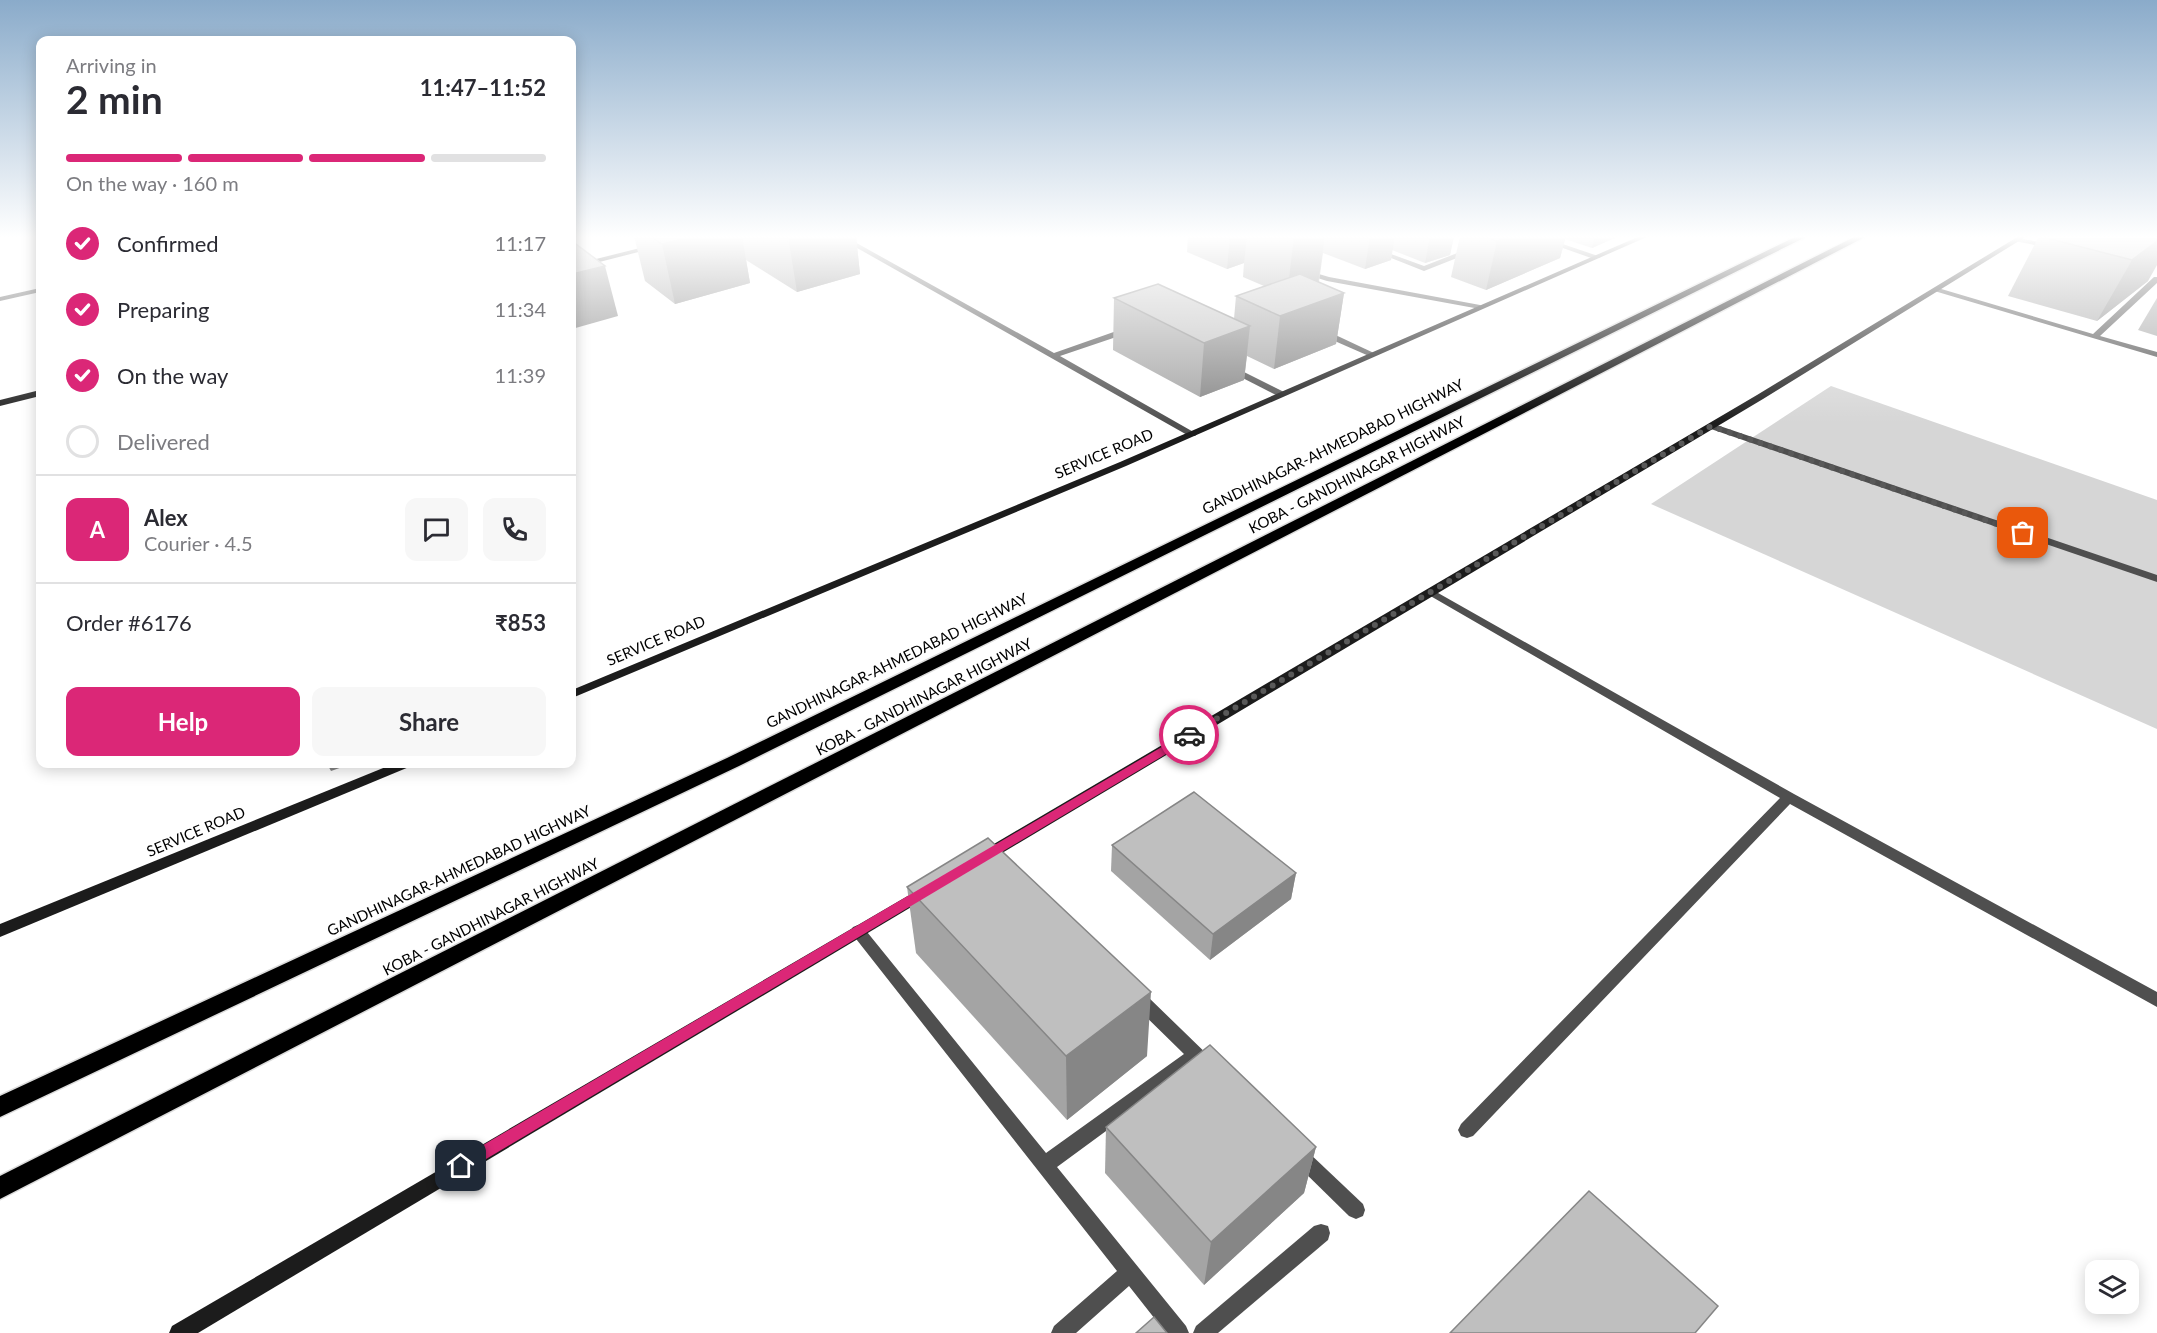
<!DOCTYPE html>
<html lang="en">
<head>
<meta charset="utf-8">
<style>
	body { margin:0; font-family:Lato,sans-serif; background:#f7f7f7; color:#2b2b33; height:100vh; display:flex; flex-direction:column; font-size:22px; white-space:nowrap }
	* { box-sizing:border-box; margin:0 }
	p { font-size:20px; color:#7c7c81 }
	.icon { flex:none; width:33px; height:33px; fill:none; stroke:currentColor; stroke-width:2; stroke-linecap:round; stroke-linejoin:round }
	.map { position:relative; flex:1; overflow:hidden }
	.details { position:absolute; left:36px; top:36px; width:540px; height:732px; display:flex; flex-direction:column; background:#fff; border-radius:12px; box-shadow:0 3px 15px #0003 }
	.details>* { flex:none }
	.fabs { position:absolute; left:2085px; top:1260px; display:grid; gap:12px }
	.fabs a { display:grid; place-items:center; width:54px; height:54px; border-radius:12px; background:#fff; box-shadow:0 3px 15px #0003; font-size:30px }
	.pin { position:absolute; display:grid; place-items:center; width:51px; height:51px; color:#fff; margin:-26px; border-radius:12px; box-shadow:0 3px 9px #0006 }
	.courier { position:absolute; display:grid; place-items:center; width:60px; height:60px; margin:-30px; border:4px solid #db2777; border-radius:50%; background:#fff; color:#222; box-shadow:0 2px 8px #0007 }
	.summary em { font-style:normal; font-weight:700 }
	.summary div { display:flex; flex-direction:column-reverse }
	.summary { display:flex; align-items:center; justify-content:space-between; height:102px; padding:0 30px }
	h1 { font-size:39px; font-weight:700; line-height:45px }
	.bar { display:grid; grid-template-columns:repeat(4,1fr); gap:9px 6px; align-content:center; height:72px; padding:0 30px }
	.bar i { height:8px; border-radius:4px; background:#e1e1e2 }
	.bar .on { background:#db2777 }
	.bar p { grid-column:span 4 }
	.line { display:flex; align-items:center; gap:15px; padding:0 30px; border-top:2px solid #e1e1e2 }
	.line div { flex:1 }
	.round { display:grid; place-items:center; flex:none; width:63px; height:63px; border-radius:12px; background:#f7f7f7 }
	ol { padding:0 30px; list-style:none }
	li { display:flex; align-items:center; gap:18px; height:66px }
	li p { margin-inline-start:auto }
	li .icon { padding:6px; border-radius:50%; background:#db2777; color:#fff; stroke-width:4 }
	li:last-child { color:#7c7c81 }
	li i { width:33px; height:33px; border:3px solid #e1e1e2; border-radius:50% }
	.button { display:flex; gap:12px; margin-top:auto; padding:12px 30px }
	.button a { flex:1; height:69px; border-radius:12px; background:#db2777; color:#fff; font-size:24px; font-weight:700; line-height:69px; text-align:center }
	.button a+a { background:#f7f7f7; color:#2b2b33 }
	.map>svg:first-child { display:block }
	.green { fill:#d6d6d6 }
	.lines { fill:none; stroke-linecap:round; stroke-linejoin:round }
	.primary-casing { stroke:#dbdbdb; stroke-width:3 }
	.street { fill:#4f4f4f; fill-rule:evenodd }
	.secondary { fill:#1c1c1c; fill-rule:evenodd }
	.primary { fill:#000; fill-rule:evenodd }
	.wall { fill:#a4a4a4 }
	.shaded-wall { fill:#868686 }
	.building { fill:#bfbfbf; stroke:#868686; stroke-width:1.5 }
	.route { fill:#db2777 }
	.done { stroke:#595959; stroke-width:6; stroke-dasharray:0 10.8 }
	.labels { text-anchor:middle; stroke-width:4.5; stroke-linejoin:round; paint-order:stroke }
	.street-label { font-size:15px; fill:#000; stroke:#fff }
</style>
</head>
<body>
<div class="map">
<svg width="2157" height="1333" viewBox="0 0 2157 1333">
	<rect width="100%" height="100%" fill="#fff"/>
	<!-- green -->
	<polygon class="green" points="1831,386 2157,500 2157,729 1651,504"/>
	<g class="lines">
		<!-- primary casing -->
		<g class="primary-casing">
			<g id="primary">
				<polygon points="1797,236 1808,236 739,766 0,1117 0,1096 727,758"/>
				<polygon points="1856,236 1867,236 0,1199 0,1176"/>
			</g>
		</g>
		<!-- street -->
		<g class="street">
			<polygon points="836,236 844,236 1054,353 1125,328 1131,328 1131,332 1060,356 1197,434 1195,436 1189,436"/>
			<polygon points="1529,236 1539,236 1601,257 1594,259"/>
			<polygon points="2017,238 2050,244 2054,246 2050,248 2015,241 2015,239"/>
			<polygon points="1376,250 1380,250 1424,266 1465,250 1472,252 1424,271 1376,252"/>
			<polygon points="1302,269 1329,277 1480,305 1484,307 1480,309 1327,281 1302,273"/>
			<polygon points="2154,277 2157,277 2157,283 2100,336 2157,352 2157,357 1931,290 1938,288 2093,334"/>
			<polygon points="40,288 40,292 0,301 0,297"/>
			<polygon points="1321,331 1327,331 1376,354 1369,356 1321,335"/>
			<polygon points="1232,366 1284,392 1285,394 1278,396 1229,371 1228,369"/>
			<polygon points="1711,423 2157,575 2157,582 1708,428 1706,426"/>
			<polygon points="1431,589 1794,794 2157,992 2157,1007 1790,804 1473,1136 1467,1138 1461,1136 1458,1130 1461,1124 1780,798 1427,594 1425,592"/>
			<polygon points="858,925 863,927 1046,1153 1184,1054 1134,1005 1132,1000 1134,995 1140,993 1146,995 1215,1062 1217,1067 1215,1072 1209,1075 1203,1072 1196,1065 1057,1167 1186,1326 1189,1333 1166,1333 1129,1286 1076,1333 1051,1333 1054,1326 1117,1271 853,935 850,931 853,927"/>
			<polygon points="1301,1148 1307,1151 1363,1204 1365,1210 1363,1216 1356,1219 1349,1216 1295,1163 1292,1157 1295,1151"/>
			<polygon points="1321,1224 1328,1226 1330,1233 1328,1240 1218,1333 1193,1333 1196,1326 1314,1226"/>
		</g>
		<!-- secondary -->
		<g class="secondary">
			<polygon points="1640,236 1649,236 1126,466 572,698 572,690 1120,462"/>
			<polygon points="2019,236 2027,236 1763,399 992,859 987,860 982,859 980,855 982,851 1757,395"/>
			<polygon points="652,245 654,246 654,248 572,269 572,265"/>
			<polygon points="40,390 40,396 0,406 0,400"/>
			<polygon points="393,764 411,764 409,767 0,937 0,924"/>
			<polygon points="923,887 928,889 930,893 928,897 198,1333 169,1333 172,1326"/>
		</g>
		<!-- primary -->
		<use href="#primary" class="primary"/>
	</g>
	<!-- wall -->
	<g class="wall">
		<polygon points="634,236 856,236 860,274 797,292 746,260 750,283 675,304 645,281"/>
		<polygon points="1188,236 1454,236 1450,255 1425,263 1392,250 1391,260 1365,269 1323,253 1319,282 1344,293 1336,344 1274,369 1247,356 1244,380 1200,397 1113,350 1114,298 1234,319 1236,296 1264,286 1243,277 1244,263 1227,269 1187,252"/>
		<polygon points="1460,236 1619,236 1592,248 1565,239 1560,258 1486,290 1451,277"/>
		<polygon points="2039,236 2157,236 2148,281 2097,321 2008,296"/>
		<polygon points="2157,298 2157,336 2138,330"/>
		<polygon points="1112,845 1296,873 1291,899 1210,960 1111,871"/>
		<polygon points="907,887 1147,1056 1067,1120 916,953"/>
		<polygon points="1106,1127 1316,1147 1304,1193 1204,1285 1105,1173"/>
	</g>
	<!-- shaded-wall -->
	<g class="shaded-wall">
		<polygon points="694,236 742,236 750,283 675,304 662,244"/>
		<polygon points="788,236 856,236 860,274 797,292"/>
		<polygon points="1230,236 1247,236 1244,263 1227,269"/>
		<polygon points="1294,236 1325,236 1318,284 1287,296"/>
		<polygon points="1370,236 1395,236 1391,260 1365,269"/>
		<polygon points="1430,236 1454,236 1450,255 1425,263"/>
		<polygon points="1509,236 1566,236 1560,258 1486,290 1497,241"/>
		<polygon points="1595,236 1619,236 1592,248"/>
		<polygon points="2157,241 2157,265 2148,281 2097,321 2132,260"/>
		<polygon points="605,266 618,316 572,329 572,274"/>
		<polygon points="1344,293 1336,344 1274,369 1280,316"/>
		<polygon points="1250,326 1244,380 1200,397 1204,343"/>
		<polygon points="327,764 351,764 331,771"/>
		<polygon points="1296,873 1291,899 1210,960 1213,934"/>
		<polygon points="1151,992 1147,1056 1067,1120 1066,1056"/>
		<polygon points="1316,1147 1304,1193 1204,1285 1211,1242"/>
	</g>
	<!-- building -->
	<g class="building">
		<polygon points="650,236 694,236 662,244"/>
		<polygon points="1483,236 1509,236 1497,241"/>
		<polygon points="2039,236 2157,236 2157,241 2132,260"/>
		<polygon points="576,244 605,266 572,274 572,245"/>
		<polygon points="1300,274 1344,293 1280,316 1236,296"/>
		<polygon points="1158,284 1250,326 1204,343 1114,298"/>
		<polygon points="1194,792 1296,873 1213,934 1112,845"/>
		<polygon points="988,838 1151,992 1066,1056 907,887"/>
		<polygon points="1210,1045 1316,1147 1211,1242 1106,1127"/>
		<polygon points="1589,1191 1718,1306 1695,1333 1450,1333"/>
		<polygon points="1154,1317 1167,1333 1136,1333"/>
	</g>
	<!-- sky -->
	<linearGradient id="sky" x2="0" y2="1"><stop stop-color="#8aabca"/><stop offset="0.56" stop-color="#fff"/><stop offset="1" stop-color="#fff" stop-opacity="0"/></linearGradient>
	<rect width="2157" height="423" fill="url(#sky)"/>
	<!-- route -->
	<polygon class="route" points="1189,731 1194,735 1193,738 466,1171 461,1173 456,1171 454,1166 456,1161"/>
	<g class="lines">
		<!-- done -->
		<polyline class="done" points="1189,735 1711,426 2023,533"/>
	</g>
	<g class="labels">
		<!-- street labels -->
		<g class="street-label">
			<text transform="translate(1333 447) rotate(-26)" y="5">GANDHINAGAR-AHMEDABAD HIGHWAY</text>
			<text transform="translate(1104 454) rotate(-23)" y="5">SERVICE ROAD</text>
			<text transform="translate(1357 475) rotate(-27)" y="5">KOBA - GANDHINAGAR HIGHWAY</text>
			<text transform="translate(656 641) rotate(-23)" y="5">SERVICE ROAD</text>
			<text transform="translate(897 661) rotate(-26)" y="5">GANDHINAGAR-AHMEDABAD HIGHWAY</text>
			<text transform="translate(924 697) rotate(-27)" y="5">KOBA - GANDHINAGAR HIGHWAY</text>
			<text transform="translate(196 832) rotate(-23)" y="5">SERVICE ROAD</text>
			<text transform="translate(459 871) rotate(-25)" y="5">GANDHINAGAR-AHMEDABAD HIGHWAY</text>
			<text transform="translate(491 917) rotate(-27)" y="5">KOBA - GANDHINAGAR HIGHWAY</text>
		</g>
	</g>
</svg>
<div class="fabs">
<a><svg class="icon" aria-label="layers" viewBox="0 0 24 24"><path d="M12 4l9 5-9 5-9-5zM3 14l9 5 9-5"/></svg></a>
</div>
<div class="pin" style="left:2023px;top:533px;background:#ea580c"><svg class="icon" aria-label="bag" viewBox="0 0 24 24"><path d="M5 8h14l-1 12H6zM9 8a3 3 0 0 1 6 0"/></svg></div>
<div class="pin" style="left:461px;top:1166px;background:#1f2937"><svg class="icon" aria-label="home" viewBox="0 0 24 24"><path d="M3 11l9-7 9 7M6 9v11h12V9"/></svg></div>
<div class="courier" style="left:1189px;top:735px"><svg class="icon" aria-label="car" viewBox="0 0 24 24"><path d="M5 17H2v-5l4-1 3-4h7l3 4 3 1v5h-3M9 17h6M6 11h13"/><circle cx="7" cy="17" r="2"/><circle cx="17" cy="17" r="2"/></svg></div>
<section class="details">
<div class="summary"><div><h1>2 min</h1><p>Arriving in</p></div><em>11:47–11:52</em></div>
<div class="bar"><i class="on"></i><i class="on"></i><i class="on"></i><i></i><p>On the way · 160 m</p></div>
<ol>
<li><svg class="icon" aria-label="check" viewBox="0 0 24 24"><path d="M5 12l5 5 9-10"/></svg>Confirmed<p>11:17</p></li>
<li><svg class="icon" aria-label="check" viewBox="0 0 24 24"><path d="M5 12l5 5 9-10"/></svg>Preparing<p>11:34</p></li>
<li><svg class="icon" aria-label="check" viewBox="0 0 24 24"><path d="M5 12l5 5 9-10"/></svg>On the way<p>11:39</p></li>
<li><i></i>Delivered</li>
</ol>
<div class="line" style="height:108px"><b class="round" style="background:#db2777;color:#fff">A</b><div><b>Alex</b><p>Courier · 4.5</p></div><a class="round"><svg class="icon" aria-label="chat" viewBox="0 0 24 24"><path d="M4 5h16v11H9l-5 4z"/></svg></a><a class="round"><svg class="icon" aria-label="phone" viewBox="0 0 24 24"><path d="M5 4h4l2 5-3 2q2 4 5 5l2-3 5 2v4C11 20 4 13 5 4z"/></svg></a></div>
<div class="line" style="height:78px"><div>Order #6176</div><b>₹853</b></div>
<div class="button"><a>Help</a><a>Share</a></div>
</section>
</div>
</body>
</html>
